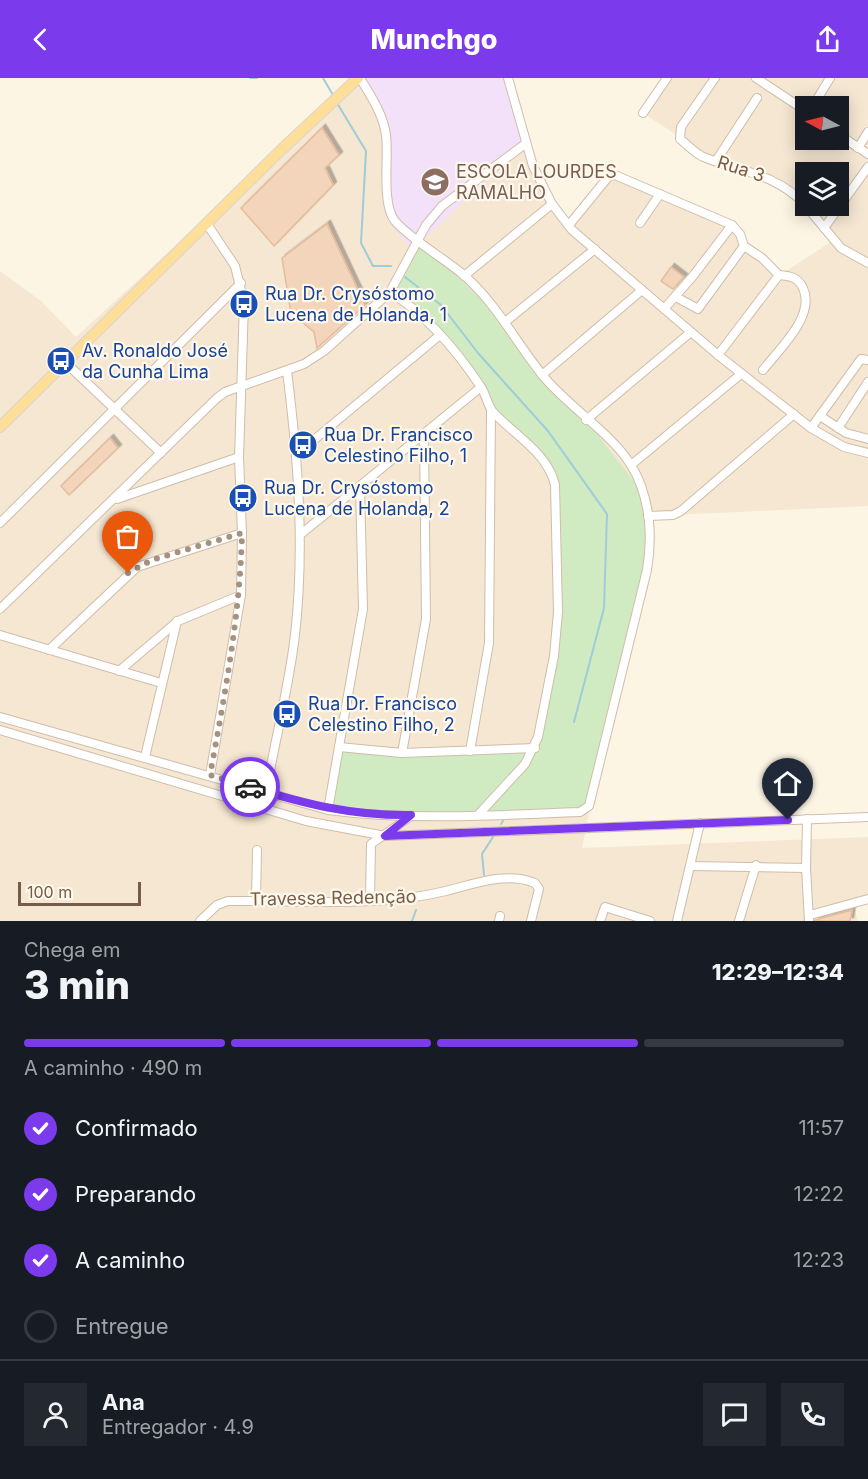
<!DOCTYPE html>
<html lang="pt">
<head>
<meta charset="utf-8">
<style>
	body { margin:0; font-family:Inter,sans-serif; background:#242831; color:#f1f3f6; height:100vh; display:flex; flex-direction:column; font-size:22px; white-space:nowrap }
	* { box-sizing:border-box; margin:0 }
	p { font-size:20px; color:#9ea1a6 }
	.icon { flex:none; width:33px; height:33px; fill:none; stroke:currentColor; stroke-width:2; stroke-linecap:round; stroke-linejoin:round }
	.map { position:relative; height:843px; overflow:hidden }
	.panel { display:flex; flex-direction:column; background:#171b24; flex:1 }
	.panel>* { flex:none }
	.needle { width:39px; rotate:277deg }
	.fabs { position:absolute; left:795px; top:18px; display:grid; gap:12px }
	.fabs a { display:grid; place-items:center; width:54px; height:54px; border-radius:0px; background:#171b24; box-shadow:0 3px 15px #0003; font-size:30px }
	.scale { position:absolute; left:18px; bottom:15px; width:123px; box-sizing:border-box; padding-left:6px; border:3px solid #765c49; border-top:0; font-size:16px; line-height:21px; white-space:nowrap; color:#765c49; -webkit-text-stroke:4px #fff8eb; paint-order:stroke }
	.pin { position:absolute; display:grid; place-items:center; width:51px; height:51px; color:#fff; margin:-62px -26px; border-radius:50% 50% 50% 0; rotate:-45deg; box-shadow:0 0 6px #0007 }
	.pin .icon { rotate:45deg }
	.courier { position:absolute; display:grid; place-items:center; width:60px; height:60px; margin:-30px; border:4px solid #7c3aed; border-radius:50%; background:#fff; color:#222; box-shadow:0 2px 8px #0007 }
	.headline em { font-style:normal; font-weight:800 }
	.headline div { display:flex; flex-direction:column-reverse }
	.headline { display:flex; align-items:center; justify-content:space-between; height:102px; padding:0 24px }
	h1 { font-size:39px; font-weight:800; line-height:45px }
	.bar { display:grid; grid-template-columns:repeat(4,1fr); gap:9px 6px; align-content:center; height:72px; padding:0 24px }
	.bar i { height:8px; border-radius:4px; background:#363941 }
	.bar .current { background:#7c3aed }
	.bar p { grid-column:span 4 }
	.line { display:flex; align-items:center; gap:15px; padding:0 24px; border-top:2px solid #363941 }
	.line div { flex:1 }
	.round { display:grid; place-items:center; flex:none; width:63px; height:63px; border-radius:0px; background:#242831 }
	ol { padding:0 24px; list-style:none }
	li { display:flex; align-items:center; gap:18px; height:66px }
	li p { margin-inline-start:auto }
	li .icon { padding:6px; border-radius:50%; background:#7c3aed; color:#fff; stroke-width:4 }
	li:last-child { color:#9ea1a6 }
	li i { width:33px; height:33px; border:3px solid #363941; border-radius:50% }
	header { display:flex; justify-content:space-between; align-items:center; height:78px; padding:0 24px; background:#7c3aed; color:#fff; font-size:27px; font-weight:800 }
	.map>svg:first-child { display:block }
	.residential { fill:#f5e7d2; fill-rule:evenodd }
	.education { fill:#f2e1f9 }
	.green { fill:#d0ebc2 }
	.lines { fill:none; stroke-linecap:round; stroke-linejoin:round }
	.stream { stroke:#9eccd9; stroke-width:2 }
	.building { fill:#f3d5bb; stroke:#e6bc9b; stroke-width:1.5; filter:url(#shadow) }
	.minor-casing { stroke:#cfbdaa; stroke-width:10 }
	.major-casing { stroke:#dbd5d0; stroke-width:12 }
	.minor { stroke:#fff; stroke-width:8 }
	.major { stroke:#fddf9a; stroke-width:10 }
	.done { stroke:#a5927f; stroke-width:6; stroke-dasharray:0 10.8 }
	.route { stroke:#7c3aed; stroke-width:8 }
	.labels { text-anchor:middle; stroke-width:4.5; stroke-linejoin:round; paint-order:stroke }
	.street-label { font-size:18px; fill:#765c49; stroke:#fff8eb }
	.education-label { font-size:18px; fill:#785e54; stroke:#fff8eb; text-anchor:start }
	.transit-label { font-size:18px; fill:#164399; stroke:#fff8eb; text-anchor:start }
</style>
</head>
<body>
<header><svg class="icon" aria-label="back" viewBox="0 0 24 24"><path d="M15 5l-7 7 7 7"/></svg>Munchgo<svg class="icon" aria-label="share" viewBox="0 0 24 24"><path d="M12 15V3M7 8l5-5 5 5M5 13v7h14v-7"/></svg></header>
<div class="map">
<svg width="868" height="843" viewBox="0 0 868 843">
	<defs>
		<filter id="shadow"><feDropShadow dx="3.5" dy="-3.5" stdDeviation="0" flood-color="#0004"/></filter>
	</defs>
	<rect width="100%" height="100%" fill="#fdf5e4"/>
	<!-- residential -->
	<path class="residential" d="M358,0l167,66 27,60 16,21 47,-50 117,50 12,21 36,29 54,-35 -43,-50 -75,-29 -73,-48 24,-35h201v428l-195,9 -25,-4 -66,337 286,-11v63l-16,2 6,19h-858v-650l41,30 35,36zM806,28h32v34h-32zM806,94h32v34h-32z"/>
	<!-- education -->
	<polygon class="education" points="360,0 508,0 525,66 412,172 387,142 382,43"/>
	<!-- green -->
	<polygon class="green" points="418,161 505,244 542,297 586,342 643,415 649,484 584,732 478,737 328,732 339,669 402,675 533,670 554,578 555,407 548,390 491,332 481,309 440,257 390,214"/>
	<g class="lines">
		<!-- stream -->
		<g class="stream">
			<polyline points="250,0 257,0"/>
			<polyline points="323,0 333,17"/>
			<polyline points="337,25 366,73 361,165 373,188 391,188"/>
			<polyline points="405,199 441,227 478,275 548,353 607,436 604,530 574,644"/>
			<polyline points="501,746 503,743"/>
			<polyline points="484,797 482,776 493,759"/>
			<polyline points="412,843 416,832"/>
		</g>
	</g>
	<!-- building -->
	<g class="building">
		<polygon points="322,50 339,77 325,90 333,107 274,168 241,130"/>
		<polygon points="327,146 365,227 317,270 314,254 291,235 282,180"/>
		<polygon points="671,189 684,199 673,211 661,203"/>
		<polygon points="110,360 118,370 69,417 61,408"/>
		<polygon points="852,832 850,843 815,843 815,842"/>
	</g>
	<g class="lines">
		<!-- minor casing -->
		<g class="minor-casing">
			<g id="minor">
				<polyline points="508,0 533,88 552,126 572,152 718,277 811,350 844,369 868,375"/>
				<path d="M715,0l-34,49 -1,12c8,6 16,16 26,19 39,15 68,15 100,47"/>
				<polyline points="756,0 806,33"/>
				<polyline points="813,28 830,0"/>
				<polyline points="643,35 667,0"/>
				<polyline points="838,56 868,76"/>
				<polyline points="858,70 868,54"/>
				<polyline points="716,83 757,20"/>
				<polyline points="806,128 841,170 868,185"/>
				<polyline points="640,145 660,116"/>
				<polyline points="207,146 235,188 244,225 239,379 242,455 241,517 210,697"/>
				<path d="M569,147l40,-49 6,-1 117,50 8,9 4,12 18,12 17,17c11,1 19,2 24,13 13,28 -24,61 -40,82"/>
				<polyline points="824,150 868,89"/>
				<polyline points="464,198 552,126"/>
				<path d="M390,214c37,23 67,59 91,95 5,8 7,19 12,25 21,23 55,41 62,73l3,127 -4,44 -16,81 -13,27 -47,51"/>
				<polyline points="676,219 698,231 744,168"/>
				<polyline points="664,231 693,198 732,147"/>
				<polyline points="505,244 595,171"/>
				<polyline points="718,277 779,197"/>
				<polyline points="66,285 161,375"/>
				<polyline points="542,297 642,212"/>
				<polyline points="820,338 846,355 868,361"/>
				<polyline points="586,342 691,254"/>
				<polyline points="811,350 861,281 868,282"/>
				<polyline points="838,350 868,304"/>
				<polyline points="297,376 440,257"/>
				<polyline points="631,387 741,296"/>
				<polyline points="117,421 239,379"/>
				<polyline points="648,438 673,437 681,433 794,336"/>
				<polyline points="0,445 241,205"/>
				<polyline points="301,456 481,309"/>
				<polyline points="0,531 217,320 225,314 304,286 324,273 390,214 426,147 442,128 525,66"/>
				<polyline points="0,557 161,605"/>
				<polyline points="49,572 137,489 242,455"/>
				<polyline points="119,593 178,543 241,517"/>
				<path d="M0,639l328,93c83,11 168,5 252,2l9,-6 58,-236c6,-35 3,-74 -16,-105 -19,-31 -62,-58 -87,-88 -27,-33 -46,-71 -78,-100 -19,-17 -56,-38 -71,-56 -14,-17 -6,-64 -9,-86 -3,-21 -15,-39 -26,-57"/>
				<polyline points="0,652 306,743 385,758 868,739"/>
				<polyline points="339,669 402,675 535,670"/>
				<polyline points="470,673 489,565 491,332"/>
				<polyline points="402,675 426,541 424,358"/>
				<polyline points="145,679 177,543"/>
				<path d="M266,714c9,-52 23,-105 29,-157 10,-89 3,-176 -8,-264"/>
				<polyline points="328,732 363,531 360,409"/>
				<polyline points="807,741 806,790 809,843"/>
				<polyline points="690,788 806,790"/>
				<polyline points="370,821 371,766 411,738"/>
				<polyline points="256,822 257,772"/>
				<polyline points="810,837 868,821"/>
				<path d="M200,843l17,-16 11,-4c71,-1 148,7 218,-10 28,-7 61,-20 89,-8l4,6 -8,32"/>
				<polyline points="499,843 500,838"/>
				<polyline points="600,843 605,829 650,843"/>
				<polyline points="677,843 700,745"/>
				<polyline points="739,843 756,787"/>
			</g>
		</g>
		<!-- major casing -->
		<g class="major-casing">
			<polyline id="major" points="0,349 280,73 358,0"/>
		</g>
		<!-- minor -->
		<use href="#minor" class="minor"/>
		<!-- major -->
		<use href="#major" class="major"/>
	</g>
	<g class="lines">
		<!-- done -->
		<path class="done" d="M128,495l24,-13 90,-27c-2,82 -17,161 -32,242l40,12"/>
		<!-- route -->
		<path class="route" d="M250,709c55,17 103,29 161,28l-26,21 403,-16"/>
	</g>
	<!-- icons -->
	<defs>
		<g id="school-disc" transform="scale(1.5)"><circle r="9.5" fill="#8d6e63" stroke="#fff8eb"/><path d="M0-5L7-2L0 1L-7-2ZM-4 1L0 2.5L4 1V4Q0 6-4 4Z" fill="#fff"/></g>
		<g id="bus-disc" transform="scale(1.5)"><circle r="9.5" fill="#1a4fb4" stroke="#fff8eb"/><path d="M-5-6H5V4H4V6H2V4H-2V6H-4V4H-5ZM-3.5-4V0h7V-4ZM-3.5 1.2v1.5H-2V1.2ZM2 1.2v1.5H3.5V1.2Z" fill="#fff"/></g>
	</defs>
	<g fill-rule="evenodd">
		<use href="#school-disc" x="435" y="104"/>
		<use href="#bus-disc" x="244" y="226"/>
		<use href="#bus-disc" x="61" y="283"/>
		<use href="#bus-disc" x="303" y="367"/>
		<use href="#bus-disc" x="243" y="420"/>
		<use href="#bus-disc" x="287" y="636"/>
	</g>
	<g class="labels">
		<!-- street labels -->
		<g class="street-label">
			<text transform="translate(741 91) rotate(18)" y="6">Rua 3</text>
			<text transform="translate(333 820) rotate(-1)" y="6">Travessa Redenção</text>
		</g>
		<!-- education labels -->
		<g class="education-label">
			<text x="456" y="100">ESCOLA LOURDES<tspan x="456" dy="21">RAMALHO</tspan></text>
		</g>
		<!-- transit labels -->
		<g class="transit-label">
			<text x="265" y="222">Rua Dr. Crysóstomo<tspan x="265" dy="21">Lucena de Holanda, 1</tspan></text>
			<text x="82" y="279">Av. Ronaldo José<tspan x="82" dy="21">da Cunha Lima</tspan></text>
			<text x="324" y="363">Rua Dr. Francisco<tspan x="324" dy="21">Celestino Filho, 1</tspan></text>
			<text x="264" y="416">Rua Dr. Crysóstomo<tspan x="264" dy="21">Lucena de Holanda, 2</tspan></text>
			<text x="308" y="632">Rua Dr. Francisco<tspan x="308" dy="21">Celestino Filho, 2</tspan></text>
		</g>
	</g>
</svg>
<div class="fabs">
<a><svg class="needle" viewBox="-14 -14 28 28"><path d="M0-13l5 13h-10z" fill="#e53935"/><path d="M0 13l5-13h-10z" fill="#9ea1a6"/></svg></a>
<a><svg class="icon" aria-label="layers" viewBox="0 0 24 24"><path d="M12 4l9 5-9 5-9-5zM3 14l9 5 9-5"/></svg></a>
</div>
<div class="scale">100 m</div>
<div class="pin" style="left:128px;top:495px;background:#ea580c"><svg class="icon" aria-label="bag" viewBox="0 0 24 24"><path d="M5 8h14l-1 12H6zM9 8a3 3 0 0 1 6 0"/></svg></div>
<div class="pin" style="left:788px;top:742px;background:#1f2937"><svg class="icon" aria-label="home" viewBox="0 0 24 24"><path d="M3 11l9-7 9 7M6 9v11h12V9"/></svg></div>
<div class="courier" style="left:250px;top:709px"><svg class="icon" aria-label="car" viewBox="0 0 24 24"><path d="M5 17H2v-5l4-1 3-4h7l3 4 3 1v5h-3M9 17h6M6 11h13"/><circle cx="7" cy="17" r="2"/><circle cx="17" cy="17" r="2"/></svg></div>
</div>
<section class="panel">
<div class="headline"><div><h1>3 min</h1><p>Chega em</p></div><em>12:29–12:34</em></div>
<div class="bar"><i class="current"></i><i class="current"></i><i class="current"></i><i></i><p>A caminho · 490 m</p></div>
<ol>
<li><svg class="icon" aria-label="check" viewBox="0 0 24 24"><path d="M5 12l5 5 9-10"/></svg>Confirmado<p>11:57</p></li>
<li><svg class="icon" aria-label="check" viewBox="0 0 24 24"><path d="M5 12l5 5 9-10"/></svg>Preparando<p>12:22</p></li>
<li><svg class="icon" aria-label="check" viewBox="0 0 24 24"><path d="M5 12l5 5 9-10"/></svg>A caminho<p>12:23</p></li>
<li><i></i>Entregue</li>
</ol>
<div class="line" style="height:108px"><a class="round"><svg class="icon" aria-label="person" viewBox="0 0 24 24"><circle cx="12" cy="8" r="4"/><path d="M4 21q1-7 8-7t8 7"/></svg></a><div><b>Ana</b><p>Entregador · 4.9</p></div><a class="round"><svg class="icon" aria-label="chat" viewBox="0 0 24 24"><path d="M4 5h16v11H9l-5 4z"/></svg></a><a class="round"><svg class="icon" aria-label="phone" viewBox="0 0 24 24"><path d="M5 4h4l2 5-3 2q2 4 5 5l2-3 5 2v4C11 20 4 13 5 4z"/></svg></a></div>
</section>
</body>
</html>
